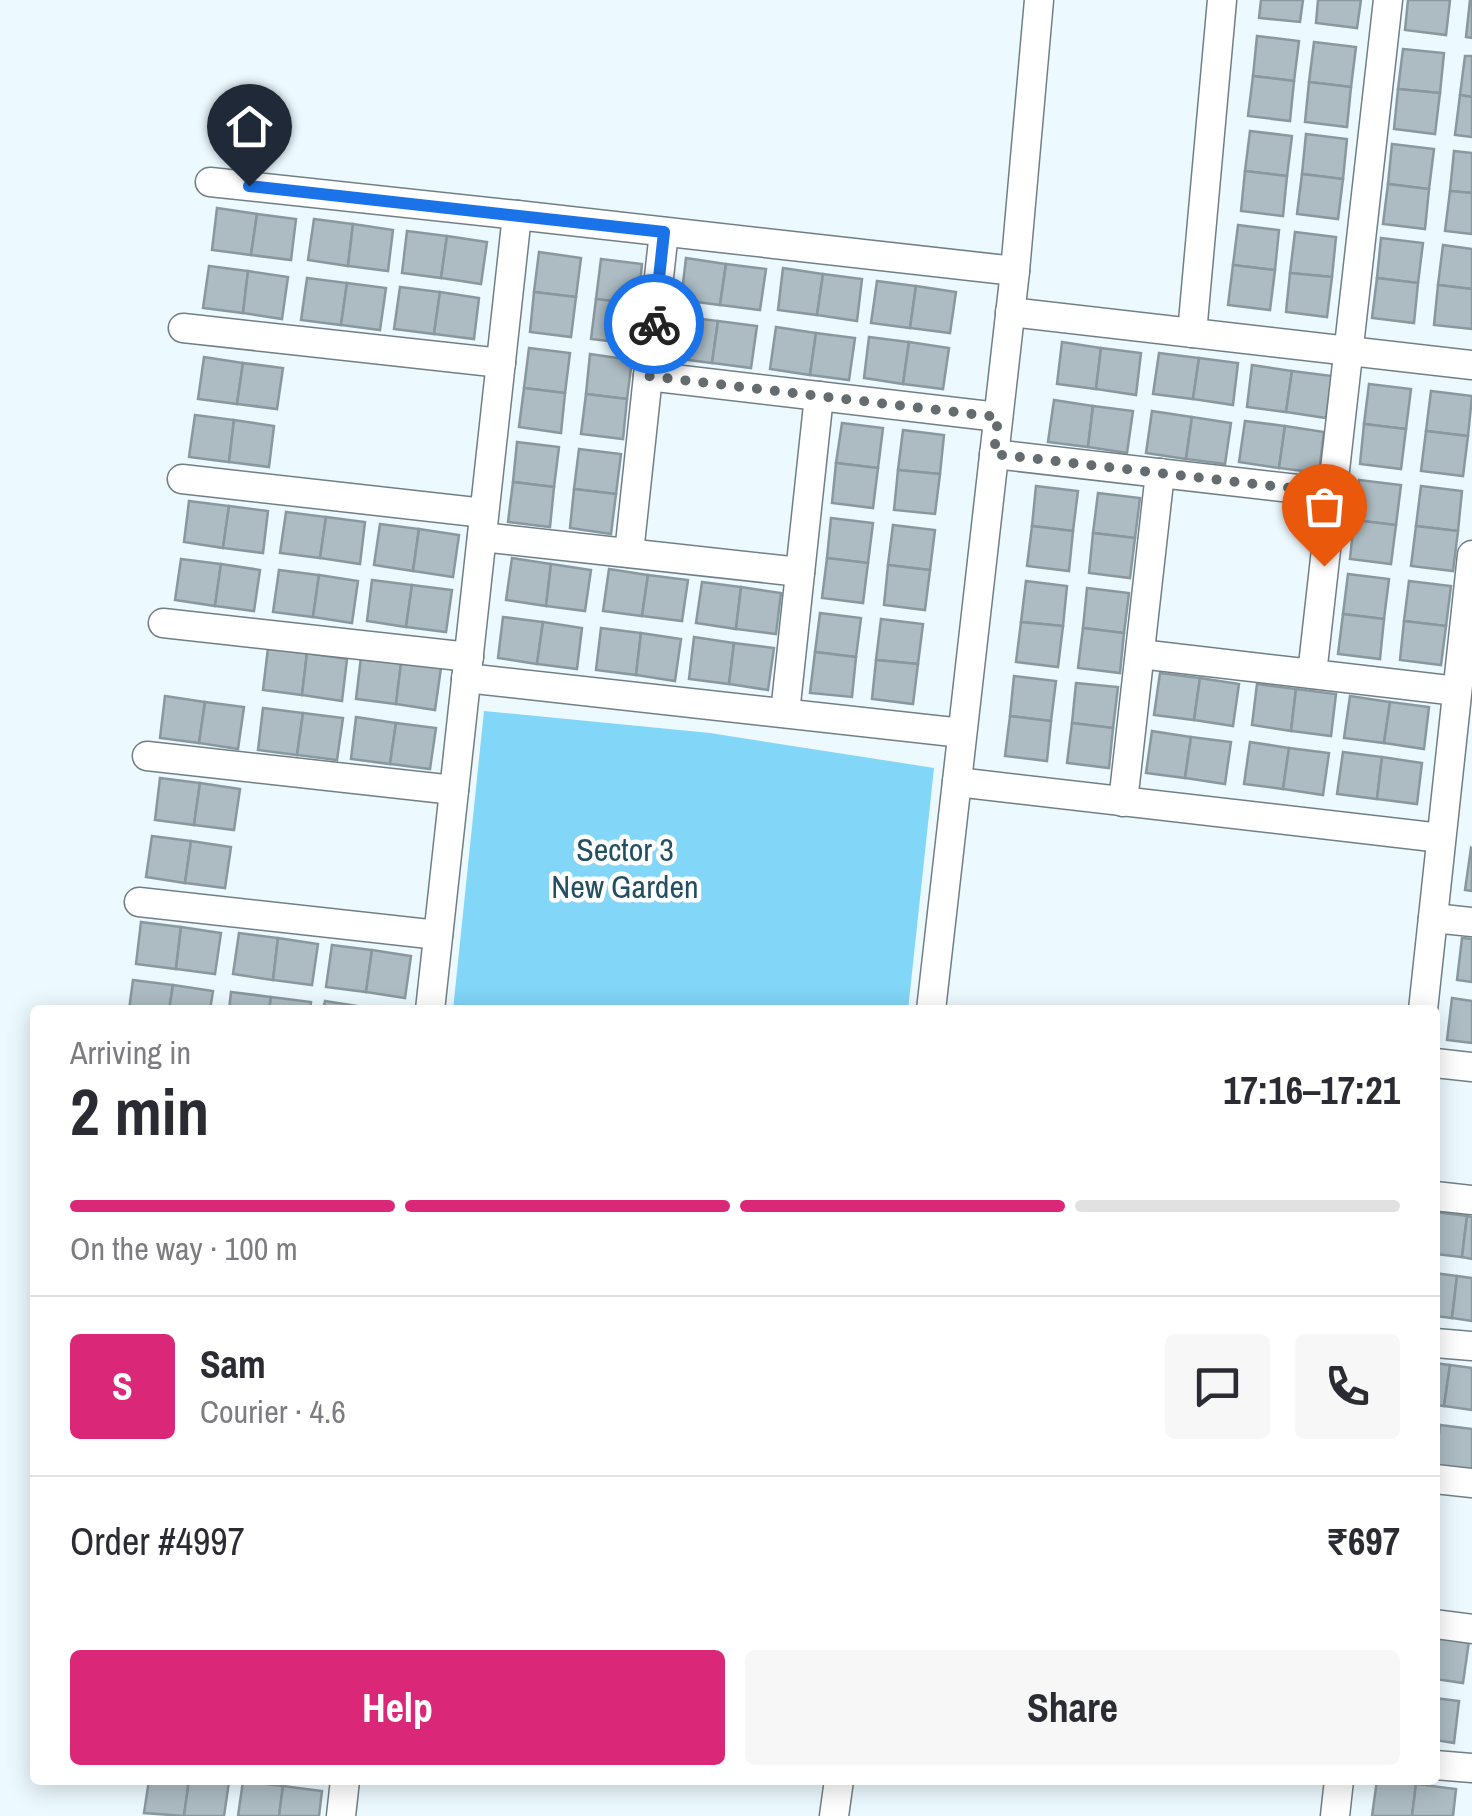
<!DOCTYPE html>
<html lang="en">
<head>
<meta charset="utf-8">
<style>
	body { margin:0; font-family:"Archivo Narrow",sans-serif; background:#f7f7f7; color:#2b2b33; height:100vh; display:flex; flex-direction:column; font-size:38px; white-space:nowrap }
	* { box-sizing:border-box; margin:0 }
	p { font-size:32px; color:#7c7c81 }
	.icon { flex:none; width:55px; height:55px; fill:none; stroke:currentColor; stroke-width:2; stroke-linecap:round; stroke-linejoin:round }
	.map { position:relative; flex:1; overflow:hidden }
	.drawer { position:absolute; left:30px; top:1005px; width:1410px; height:780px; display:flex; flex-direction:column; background:#fff; border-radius:10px; box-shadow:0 5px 25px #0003 }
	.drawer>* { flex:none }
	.pin { position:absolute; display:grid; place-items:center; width:85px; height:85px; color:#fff; margin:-102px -42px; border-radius:50% 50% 50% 0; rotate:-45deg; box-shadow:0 0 10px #0007 }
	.pin .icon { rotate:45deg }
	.courier { position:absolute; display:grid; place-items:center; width:100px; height:100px; margin:-50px; border:8px solid #1a73e8; border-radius:50%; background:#fff; color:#222; box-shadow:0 2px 12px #0007 }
	.headline em { font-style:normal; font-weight:700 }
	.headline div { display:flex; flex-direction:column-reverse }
	.headline { display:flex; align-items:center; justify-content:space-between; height:170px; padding:0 40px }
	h1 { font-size:65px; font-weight:700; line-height:75px }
	.bar { display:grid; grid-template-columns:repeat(4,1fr); gap:15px 10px; align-content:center; height:120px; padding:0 40px }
	.bar i { height:12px; border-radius:8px; background:#e1e1e2 }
	.bar .selected { background:#db2777 }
	.bar p { grid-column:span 4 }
	.line { display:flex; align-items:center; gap:25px; padding:0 40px; border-top:2px solid #e1e1e2 }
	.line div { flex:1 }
	.round { display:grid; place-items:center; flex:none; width:105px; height:105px; border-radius:10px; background:#f7f7f7 }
	.action { display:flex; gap:20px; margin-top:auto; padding:20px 40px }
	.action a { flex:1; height:115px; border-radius:10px; background:#db2777; color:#fff; font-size:40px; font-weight:700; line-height:115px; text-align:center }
	.action a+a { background:#f7f7f7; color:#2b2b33 }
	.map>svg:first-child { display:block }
	.green { fill:#82d6f7 }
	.building { fill:#adbcc3; stroke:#89989e; stroke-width:2.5 }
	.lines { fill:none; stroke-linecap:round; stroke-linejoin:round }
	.street-casing { stroke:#717f85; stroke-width:31 }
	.street { stroke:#fff; stroke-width:28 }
	.done { stroke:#646c6f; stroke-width:10; stroke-dasharray:0 18 }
	.route { stroke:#1a73e8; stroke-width:12 }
	.labels { text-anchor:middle; stroke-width:9; stroke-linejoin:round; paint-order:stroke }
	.park-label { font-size:32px; fill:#225061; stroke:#fff }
</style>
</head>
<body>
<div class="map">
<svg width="1472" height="1816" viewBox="0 0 1472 1816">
	<rect width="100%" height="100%" fill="#ecf9fe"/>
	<!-- green -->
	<polygon class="green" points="484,711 710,733 934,768 908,1010 453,1010"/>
	<!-- building -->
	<g class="building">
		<polygon points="1261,0 1303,0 1300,22 1259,18"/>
		<polygon points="1318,0 1361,0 1357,28 1316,23"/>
		<polygon points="1408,0 1450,0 1446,35 1405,30"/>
		<polygon points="1470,0 1472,0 1472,38 1466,37"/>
		<polygon points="1257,36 1299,41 1294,81 1253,76"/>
		<polygon points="1314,42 1356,47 1351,87 1309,82"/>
		<polygon points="1403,49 1444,53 1440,93 1398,89"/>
		<polygon points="1465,56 1472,56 1472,97 1460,95"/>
		<polygon points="1253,76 1294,81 1290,121 1248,116"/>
		<polygon points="1309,82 1351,87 1347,127 1305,122"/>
		<polygon points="1398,89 1440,93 1435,134 1394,129"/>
		<polygon points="1460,95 1472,97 1472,137 1455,135"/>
		<polygon points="1250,131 1292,136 1287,176 1245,171"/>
		<polygon points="1306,134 1347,139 1343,179 1302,174"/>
		<polygon points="1392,144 1434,149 1429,189 1388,184"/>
		<polygon points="1454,151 1472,153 1472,193 1450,191"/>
		<polygon points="1245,171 1287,176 1283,216 1241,211"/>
		<polygon points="1302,174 1343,179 1338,219 1297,214"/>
		<polygon points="1388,184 1429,189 1425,229 1383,224"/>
		<polygon points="1450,191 1472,193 1472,234 1445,231"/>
		<polygon points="217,208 257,214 251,255 212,250"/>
		<polygon points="257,214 296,219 291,260 251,255"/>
		<polygon points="314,219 353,224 348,266 308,260"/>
		<polygon points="353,224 393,230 388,271 348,266"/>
		<polygon points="1238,225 1279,230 1275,270 1233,265"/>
		<polygon points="407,231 447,236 441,278 402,273"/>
		<polygon points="1295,232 1336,237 1332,277 1290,273"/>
		<polygon points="447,236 487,242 481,284 441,278"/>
		<polygon points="1381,238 1423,243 1418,283 1377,278"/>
		<polygon points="1443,245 1472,249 1472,289 1438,285"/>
		<polygon points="539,252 581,258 576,297 534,292"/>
		<polygon points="686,258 726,264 720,305 681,300"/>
		<polygon points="601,259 642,264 638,304 596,299"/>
		<polygon points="726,264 766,269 760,310 720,305"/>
		<polygon points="1233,265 1275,270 1270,310 1228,305"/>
		<polygon points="209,266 248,271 243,313 203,308"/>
		<polygon points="783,268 823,274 817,315 778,310"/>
		<polygon points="248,271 288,277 282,319 243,313"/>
		<polygon points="1290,273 1332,277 1327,317 1286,312"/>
		<polygon points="823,274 862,279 857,321 817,315"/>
		<polygon points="307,278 347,283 341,325 301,320"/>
		<polygon points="1377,278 1418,283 1414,323 1372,318"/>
		<polygon points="877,281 916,286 910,328 871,323"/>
		<polygon points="347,283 386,288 380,330 341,325"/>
		<polygon points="1438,285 1472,289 1472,329 1434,325"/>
		<polygon points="916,286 956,292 950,333 910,328"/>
		<polygon points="400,287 440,292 434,334 394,329"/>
		<polygon points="440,292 479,298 474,339 434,334"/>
		<polygon points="534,292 576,297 571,337 530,332"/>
		<polygon points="596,299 638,304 633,344 591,339"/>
		<polygon points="678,316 718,321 712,363 672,358"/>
		<polygon points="718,321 757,326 751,368 712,363"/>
		<polygon points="776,327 816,333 810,375 770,369"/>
		<polygon points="816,333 855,338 849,380 810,375"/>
		<polygon points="869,337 909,342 903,384 864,378"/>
		<polygon points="909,342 949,348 943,389 903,384"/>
		<polygon points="1062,342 1101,348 1096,389 1057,384"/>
		<polygon points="529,348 570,353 565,393 524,388"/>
		<polygon points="1101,348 1141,353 1136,395 1096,389"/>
		<polygon points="1159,353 1199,358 1193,399 1153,394"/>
		<polygon points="590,354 632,360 627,399 586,394"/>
		<polygon points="204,357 243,363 237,404 198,399"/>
		<polygon points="1199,358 1238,363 1233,405 1193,399"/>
		<polygon points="243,363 283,368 277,409 237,404"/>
		<polygon points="1252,365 1292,371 1286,412 1247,407"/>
		<polygon points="1292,371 1332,376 1326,418 1286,412"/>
		<polygon points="1369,384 1411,389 1406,429 1364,424"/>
		<polygon points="524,388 565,393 561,433 519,427"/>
		<polygon points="1431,391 1472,396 1468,436 1426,431"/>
		<polygon points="586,394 627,399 623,439 581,434"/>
		<polygon points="1054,400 1093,406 1088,447 1048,442"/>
		<polygon points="1093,406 1133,411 1127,453 1088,447"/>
		<polygon points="1152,411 1192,417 1186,459 1146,453"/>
		<polygon points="195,415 234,420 229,462 189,457"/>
		<polygon points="1192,417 1231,423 1225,464 1186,459"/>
		<polygon points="234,420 274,426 269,467 229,462"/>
		<polygon points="1245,421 1285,426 1279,468 1239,462"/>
		<polygon points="842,423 883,428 878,468 836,463"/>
		<polygon points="1364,424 1406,429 1401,469 1360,464"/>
		<polygon points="1285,426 1324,432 1319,473 1279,468"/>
		<polygon points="903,430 944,435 940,474 898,470"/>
		<polygon points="1426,431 1468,436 1463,476 1421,471"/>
		<polygon points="517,442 559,447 554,487 513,482"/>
		<polygon points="579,449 621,454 616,494 574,489"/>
		<polygon points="836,463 878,468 873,508 832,503"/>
		<polygon points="898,470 940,474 935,514 894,510"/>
		<polygon points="1359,480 1401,485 1396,525 1354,520"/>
		<polygon points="513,482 554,487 550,527 508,522"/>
		<polygon points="1036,486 1078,491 1073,531 1032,526"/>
		<polygon points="1421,486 1462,491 1458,531 1416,526"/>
		<polygon points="574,489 616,494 611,534 570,528"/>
		<polygon points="1098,493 1140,498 1135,538 1093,533"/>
		<polygon points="189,501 229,506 223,548 184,542"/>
		<polygon points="229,506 268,511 263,553 223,548"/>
		<polygon points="286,512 326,517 320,558 280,553"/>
		<polygon points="326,517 365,522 360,564 320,558"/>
		<polygon points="831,518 873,523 868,563 827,558"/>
		<polygon points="1354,520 1396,525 1391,564 1350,559"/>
		<polygon points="380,524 419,529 413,571 374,565"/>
		<polygon points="893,525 935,530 930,570 888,565"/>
		<polygon points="1032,526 1073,531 1069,571 1027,566"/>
		<polygon points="1416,526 1458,531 1453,571 1411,566"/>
		<polygon points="419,529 459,535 453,577 413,571"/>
		<polygon points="1093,533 1135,538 1130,578 1089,573"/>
		<polygon points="512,558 551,564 546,606 506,600"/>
		<polygon points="827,558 868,563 863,603 822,598"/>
		<polygon points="181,559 221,564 215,606 175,600"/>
		<polygon points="221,564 260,570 254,611 215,606"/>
		<polygon points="551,564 591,570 585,611 546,606"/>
		<polygon points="888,565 930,570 925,610 884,605"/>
		<polygon points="609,569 648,575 642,616 603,611"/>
		<polygon points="279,570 319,575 313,617 273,612"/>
		<polygon points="1348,574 1389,579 1384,619 1343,614"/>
		<polygon points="319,575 358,581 352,623 313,617"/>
		<polygon points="648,575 688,580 682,621 642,616"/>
		<polygon points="372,580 412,585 406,627 367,621"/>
		<polygon points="1026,581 1067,586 1063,626 1021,622"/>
		<polygon points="1409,581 1451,586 1446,626 1404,621"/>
		<polygon points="702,582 741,587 736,629 696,623"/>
		<polygon points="412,585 452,590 446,632 406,627"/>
		<polygon points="741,587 781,593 776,634 736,629"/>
		<polygon points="1087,588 1129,593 1124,633 1083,628"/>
		<polygon points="820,613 861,618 856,657 815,652"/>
		<polygon points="1343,614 1384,619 1380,659 1338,654"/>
		<polygon points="503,617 543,622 537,664 498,658"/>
		<polygon points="881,619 923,624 918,664 876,660"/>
		<polygon points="1404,621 1446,626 1441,665 1400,660"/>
		<polygon points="543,622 582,628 577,669 537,664"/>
		<polygon points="1021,622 1063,626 1058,667 1016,662"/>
		<polygon points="601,628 641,633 636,675 596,670"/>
		<polygon points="1083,628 1124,633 1120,673 1078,668"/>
		<polygon points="641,633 681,639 675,681 636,675"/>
		<polygon points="694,637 734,643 729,684 689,679"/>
		<polygon points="734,643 774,648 768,690 729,684"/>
		<polygon points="268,648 307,653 302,695 263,690"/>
		<polygon points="815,652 856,657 852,697 810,693"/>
		<polygon points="307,653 347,659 342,701 302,695"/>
		<polygon points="361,657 401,663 396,704 356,699"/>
		<polygon points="876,660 918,664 913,704 872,699"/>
		<polygon points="401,663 441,668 435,710 396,704"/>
		<polygon points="1160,673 1200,678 1194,720 1154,715"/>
		<polygon points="1014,676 1056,681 1051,721 1010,716"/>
		<polygon points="1200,678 1239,684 1233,726 1194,720"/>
		<polygon points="1076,683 1118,687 1113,728 1072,723"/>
		<polygon points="1257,684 1296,689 1291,731 1252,725"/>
		<polygon points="1296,689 1336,694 1331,736 1291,731"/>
		<polygon points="165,696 205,702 199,743 160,738"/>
		<polygon points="1350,696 1390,702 1384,743 1344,738"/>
		<polygon points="205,702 244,707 238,749 199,743"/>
		<polygon points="1390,702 1429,707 1424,749 1384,743"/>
		<polygon points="263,708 303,713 297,755 258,750"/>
		<polygon points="303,713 343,718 337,760 297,755"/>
		<polygon points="1010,716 1051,721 1047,761 1005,756"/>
		<polygon points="356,717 396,723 390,764 351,759"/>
		<polygon points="396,723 436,728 430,769 390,764"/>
		<polygon points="1072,723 1113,728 1109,768 1067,763"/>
		<polygon points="1152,731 1191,737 1185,778 1146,773"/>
		<polygon points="1191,737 1231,742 1225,784 1185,778"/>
		<polygon points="1250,742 1289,748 1283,789 1244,784"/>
		<polygon points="1289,748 1329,753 1323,795 1283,789"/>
		<polygon points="1343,752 1382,757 1377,799 1337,794"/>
		<polygon points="1382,757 1422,763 1417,804 1377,799"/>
		<polygon points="160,778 200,783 194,825 155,820"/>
		<polygon points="200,783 240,789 234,830 194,825"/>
		<polygon points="152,836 191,841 185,883 146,877"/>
		<polygon points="191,841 231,847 225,888 185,883"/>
		<polygon points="1471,848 1472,849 1472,891 1465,890"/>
		<polygon points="141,922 181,927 176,969 136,964"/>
		<polygon points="181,927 221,933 215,974 176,969"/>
		<polygon points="239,933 278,938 273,980 233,974"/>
		<polygon points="278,938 318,944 312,985 273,980"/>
		<polygon points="1462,938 1472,939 1472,982 1457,980"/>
		<polygon points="332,945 372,950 366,992 326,987"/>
		<polygon points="372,950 411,956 405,998 366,992"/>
		<polygon points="133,980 173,985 169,1010 129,1010"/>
		<polygon points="173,985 213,991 210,1010 169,1010"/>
		<polygon points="231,992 271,997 269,1010 229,1010"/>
		<polygon points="271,997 311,1002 310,1010 269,1010"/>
		<polygon points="1452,998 1472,1001 1472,1043 1447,1040"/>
		<polygon points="325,1001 364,1007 364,1010 323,1010"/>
		<polygon points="1435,1212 1467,1216 1462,1257 1435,1254"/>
		<polygon points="1467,1216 1472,1217 1472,1259 1462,1257"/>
		<polygon points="1435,1273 1457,1276 1452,1318 1435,1316"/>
		<polygon points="1457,1276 1472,1278 1472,1321 1452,1318"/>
		<polygon points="1435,1363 1450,1365 1444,1406 1435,1405"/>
		<polygon points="1450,1365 1472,1368 1472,1410 1444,1406"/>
		<polygon points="1435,1425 1440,1425 1435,1463"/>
		<polygon points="1440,1425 1472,1429 1472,1472 1435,1467"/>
		<polygon points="1435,1636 1469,1641 1463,1683 1435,1679"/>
		<polygon points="1435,1698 1459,1701 1454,1743 1435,1740"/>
		<polygon points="149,1780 189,1780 184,1816 144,1813"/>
		<polygon points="189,1780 229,1782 224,1816 184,1816"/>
		<polygon points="1377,1780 1416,1784 1412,1816 1372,1816"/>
		<polygon points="243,1781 283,1786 279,1816 238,1816"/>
		<polygon points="1416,1784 1456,1789 1453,1816 1412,1816"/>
		<polygon points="283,1786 322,1791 319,1816 279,1816"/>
	</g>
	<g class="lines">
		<!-- street casing -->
		<g class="street-casing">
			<g id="street">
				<polyline points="1388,0 1312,674 1457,691"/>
				<polyline points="210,182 517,215"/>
				<polyline points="664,232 648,376 998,417"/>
				<polyline points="1010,312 1472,365"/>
				<polyline points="183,328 501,363"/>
				<polyline points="1192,333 1222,0"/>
				<polyline points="994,454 1333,493"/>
				<polyline points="182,479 484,513"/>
				<polyline points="482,537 800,572"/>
				<polyline points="629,553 648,376"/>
				<polyline points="163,623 469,657"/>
				<polyline points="1140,654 1312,674"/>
				<polyline points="466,678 962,733"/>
				<polyline points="785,713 819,396"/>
				<polyline points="147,756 454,790"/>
				<polyline points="957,782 1441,838"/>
				<polyline points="1123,802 1160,473"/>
				<polyline points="139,902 438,935"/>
				<polyline points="1433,918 1472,922"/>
				<polyline points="430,1010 517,215 1015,271"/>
				<polyline points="931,1010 1015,271 1039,0"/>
				<polyline points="1423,1010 1472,555"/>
				<polyline points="1435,1063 1472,1067"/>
				<polyline points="1435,1196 1472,1200"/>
				<polyline points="1435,1343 1472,1346"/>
				<polyline points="1435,1479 1472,1483"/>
				<polyline points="1435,1624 1472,1629"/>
				<polyline points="1435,1765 1472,1768"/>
				<polyline points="341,1816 345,1780"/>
				<polyline points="834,1816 839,1780"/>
				<polyline points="1335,1816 1339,1780"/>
			</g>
		</g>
		<!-- street -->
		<use href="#street" class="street"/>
	</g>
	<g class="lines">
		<!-- done -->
		<polyline class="done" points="654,324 648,376 998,417 994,454 1333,493 1324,566"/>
		<!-- route -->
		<polyline class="route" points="249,186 664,232 654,324"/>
	</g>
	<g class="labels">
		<!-- park labels -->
		<g class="park-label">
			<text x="625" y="861">Sector 3<tspan x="625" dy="37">New Garden</tspan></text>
		</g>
	</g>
</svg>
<div class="pin" style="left:1324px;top:566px;background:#ea580c"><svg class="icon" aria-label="bag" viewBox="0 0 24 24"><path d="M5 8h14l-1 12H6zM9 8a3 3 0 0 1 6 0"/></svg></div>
<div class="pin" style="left:249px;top:186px;background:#1f2937"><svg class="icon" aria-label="home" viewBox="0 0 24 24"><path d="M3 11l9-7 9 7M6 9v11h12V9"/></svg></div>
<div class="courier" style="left:654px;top:324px"><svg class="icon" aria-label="bike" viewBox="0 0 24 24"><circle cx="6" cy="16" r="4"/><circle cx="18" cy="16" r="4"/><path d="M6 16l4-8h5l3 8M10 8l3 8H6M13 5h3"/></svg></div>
<section class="drawer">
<div class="headline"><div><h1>2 min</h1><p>Arriving in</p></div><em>17:16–17:21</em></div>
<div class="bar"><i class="selected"></i><i class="selected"></i><i class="selected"></i><i></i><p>On the way · 100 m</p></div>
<div class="line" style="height:180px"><b class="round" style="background:#db2777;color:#fff">S</b><div><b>Sam</b><p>Courier · 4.6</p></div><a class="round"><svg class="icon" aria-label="chat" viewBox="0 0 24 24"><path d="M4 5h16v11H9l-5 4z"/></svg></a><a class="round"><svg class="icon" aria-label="phone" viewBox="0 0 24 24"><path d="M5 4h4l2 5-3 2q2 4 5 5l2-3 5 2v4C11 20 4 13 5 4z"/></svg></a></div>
<div class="line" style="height:130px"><div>Order #4997</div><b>₹697</b></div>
<div class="action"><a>Help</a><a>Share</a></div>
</section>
</div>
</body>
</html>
